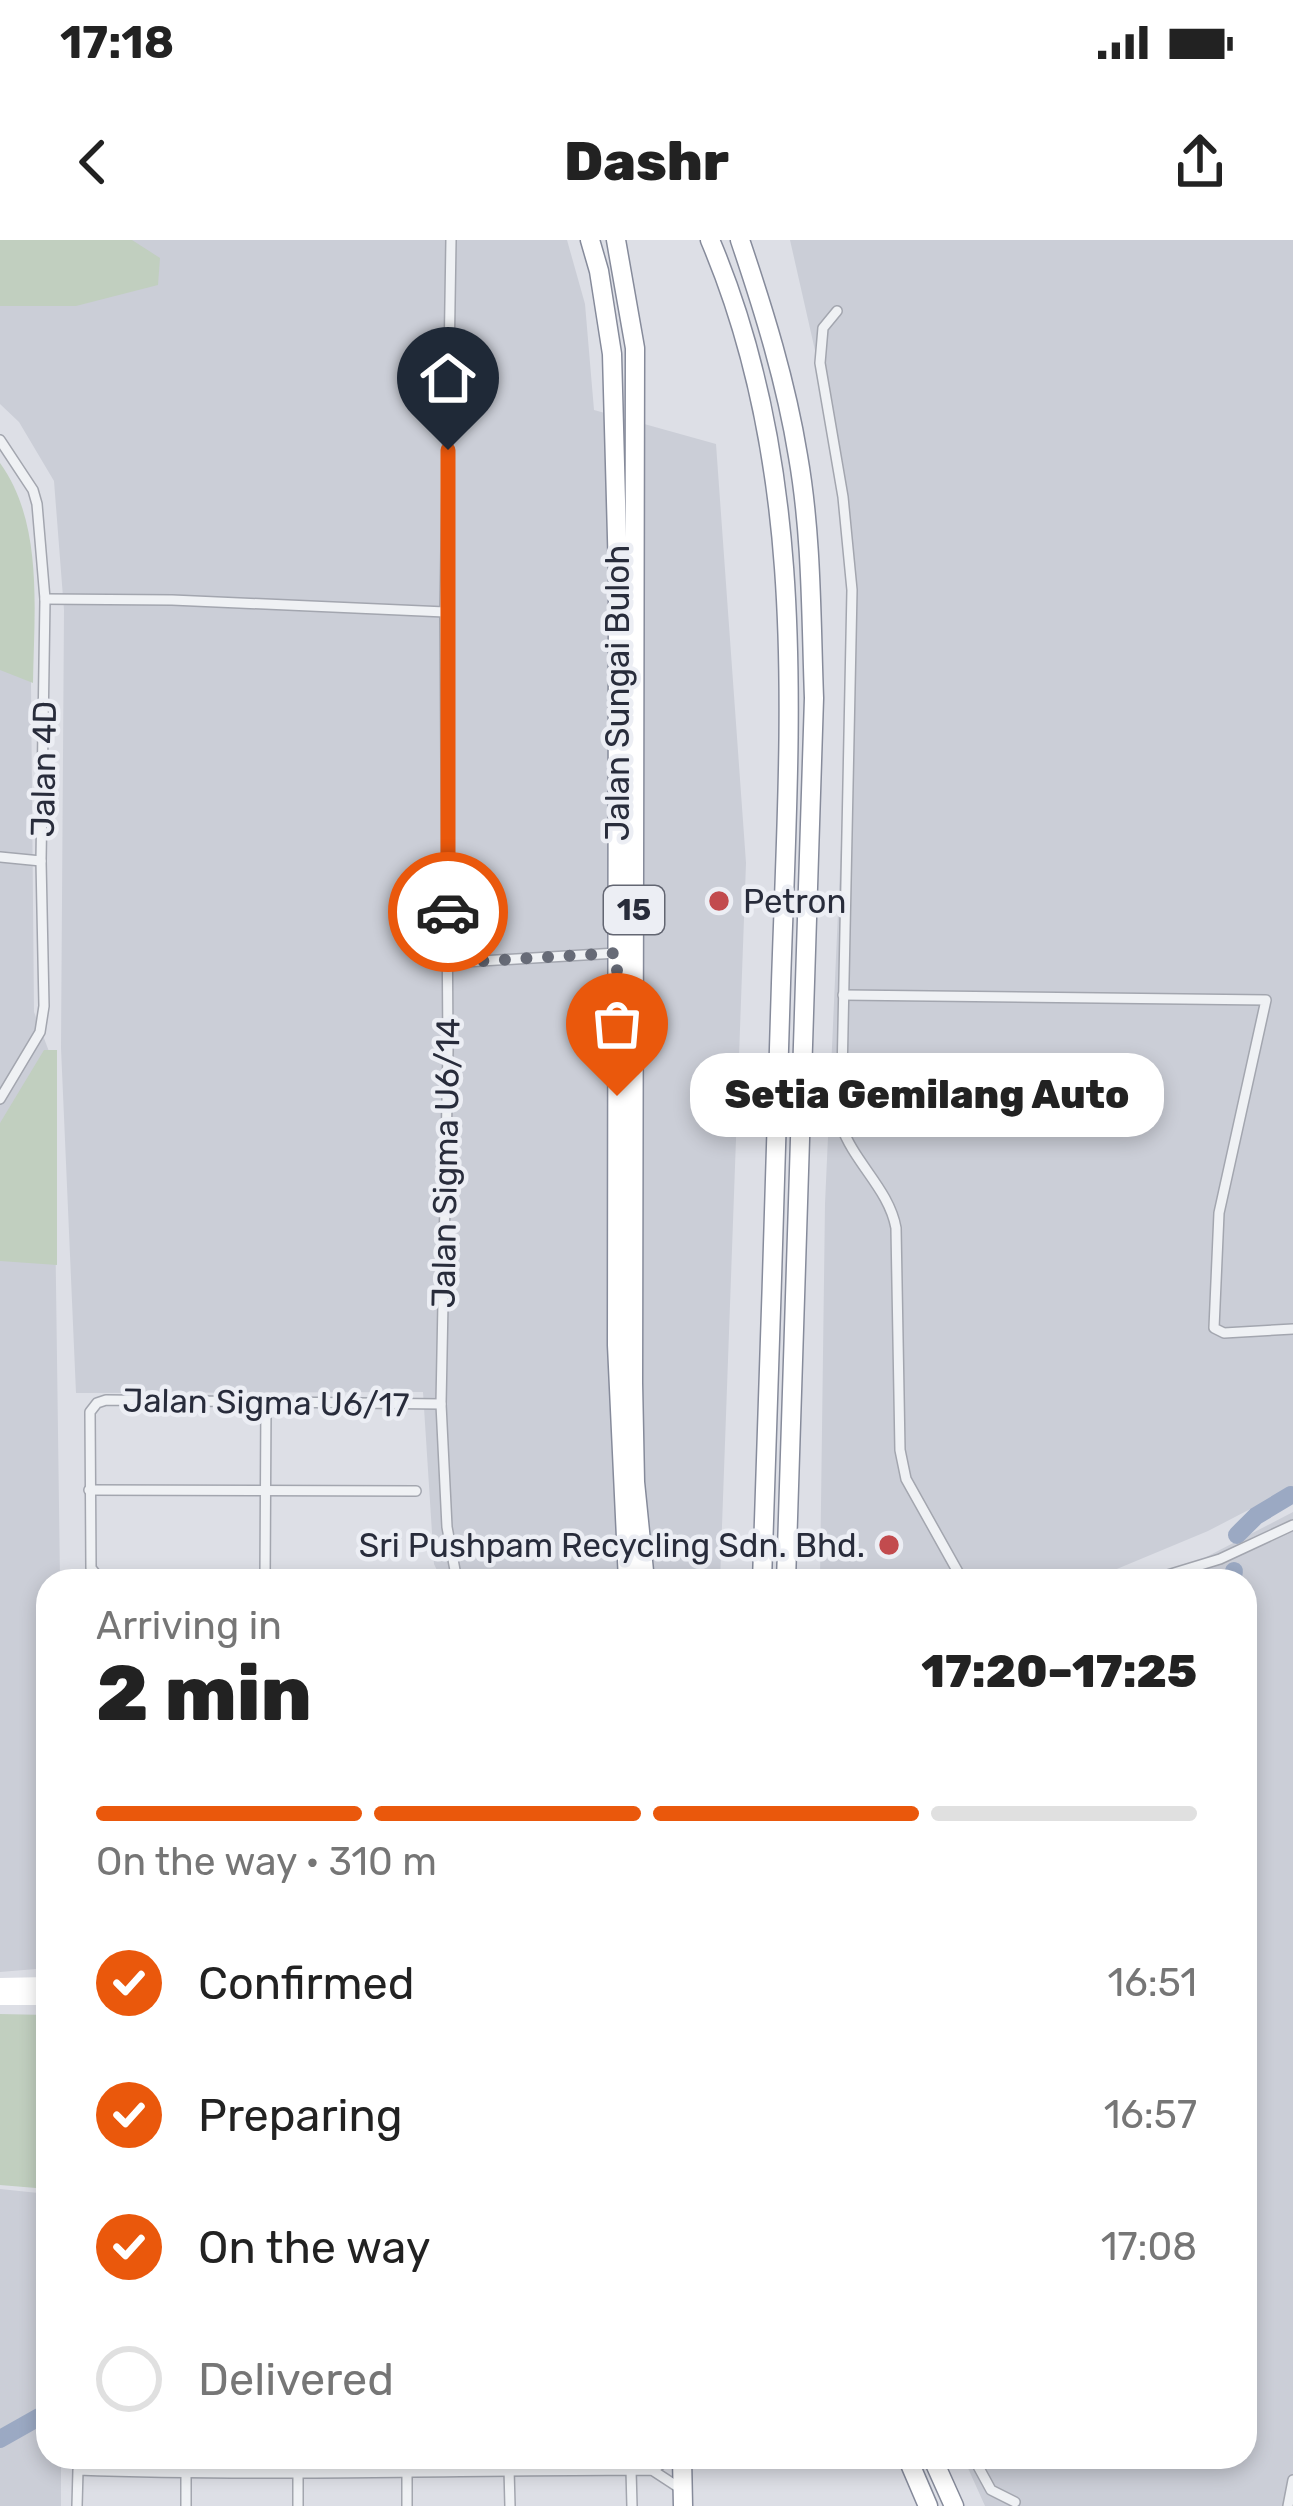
<!DOCTYPE html>
<html lang="en">
<head>
<meta charset="utf-8">
<style>
	body { margin:0; font-family:Rubik,sans-serif; background:#f6f6f6; color:#222; height:100vh; display:flex; flex-direction:column; font-size:45px; white-space:nowrap }
	* { box-sizing:border-box; margin:0 }
	p { font-size:39px; color:#767676 }
	.icon { flex:none; width:66px; height:66px; fill:none; stroke:currentColor; stroke-width:2; stroke-linecap:round; stroke-linejoin:round }
	.map { position:relative; flex:1; overflow:hidden }
	.drawer { position:absolute; left:36px; top:1329px; width:1221px; height:900px; display:flex; flex-direction:column; background:#fff; border-radius:36px; box-shadow:0 6px 18px #0003 }
	.drawer>* { flex:none }
	.pin { position:absolute; display:grid; place-items:center; width:102px; height:102px; color:#fff; margin:-123px -51px; border-radius:50% 50% 50% 0; rotate:-45deg; box-shadow:0 0 12px #0007 }
	.pin .icon { rotate:45deg }
	.courier { position:absolute; display:grid; place-items:center; width:120px; height:120px; margin:-60px; border:9px solid #ea580c; border-radius:50%; background:#fff; color:#222; box-shadow:0 3px 15px #0007 }
	.bubble { position:absolute; height:84px; border-radius:36px; background:#fff; box-shadow:0 6px 18px #0003; font-size:39px; font-weight:800; line-height:84px; text-align:center }
	.summary em { font-style:normal; font-weight:800 }
	.summary div { display:flex; flex-direction:column-reverse }
	.summary { display:flex; align-items:center; justify-content:space-between; height:204px; padding:0 60px }
	h1 { font-size:78px; font-weight:800; line-height:90px }
	.bar { display:grid; grid-template-columns:repeat(4,1fr); gap:18px 12px; align-content:center; height:144px; padding:0 60px }
	.bar i { height:15px; border-radius:9px; background:#e0e0e0 }
	.bar .on { background:#ea580c }
	.bar p { grid-column:span 4 }
	ol { padding:0 60px; list-style:none }
	li { display:flex; align-items:center; gap:36px; height:132px }
	li p { margin-inline-start:auto }
	li .icon { padding:12px; border-radius:50%; background:#ea580c; color:#fff; stroke-width:4 }
	li:last-child { color:#767676 }
	li i { width:66px; height:66px; border:6px solid #e0e0e0; border-radius:50% }
	.status { display:flex; justify-content:space-between; align-items:center; height:84px; padding:0 60px; background:#fff; direction:ltr }
	.status svg { height:33px; fill:currentColor }
	header { display:flex; justify-content:space-between; align-items:center; height:156px; padding:0 60px; background:#fff; font-size:54px; font-weight:800 }
	.map>svg:first-child { display:block }
	.built { fill:#cbced7 }
	.green { fill:#c1cfbf }
	.lines { fill:none; stroke-linecap:round; stroke-linejoin:round }
	.river { stroke:#9ba9c3; stroke-width:18 }
	.street-casing { stroke:#a3a6af; stroke-width:12 }
	.highway-casing { stroke:#868b9b; stroke-width:21 }
	.street { stroke:#eff1f4; stroke-width:9 }
	.secondary { stroke:#fff; stroke-width:14 }
	.highway { stroke:#fff; stroke-width:18 }
	.done { stroke:#676b77; stroke-width:12; stroke-dasharray:0 21.6 }
	.route { stroke:#ea580c; stroke-width:15 }
	.poi-dot { fill:#c24b4e; stroke:#eceef4; stroke-width:4.5 }
	.labels { text-anchor:middle; stroke-width:9; stroke-linejoin:round; paint-order:stroke }
	.shield { fill:#eceef4; stroke:#636672; stroke-width:3 }
	.shield-label { font-size:30px; font-weight:bold; fill:#282c3b }
	.street-label { font-size:33px; fill:#282c3b; stroke:#eceef4 }
	.poi-label { font-size:33px; fill:#282c3b; stroke:#eceef4; text-anchor:start }
</style>
</head>
<body>
<div class="status"><b>17:18</b><svg viewBox="0 0 49 12"><path d="M0 12V9h3v3zM5 12V6h3v6zM10 12V3h3v9zM15 12V0h3v12zM26 1h20v11H26zM47 4h2v5h-2z"/></svg></div>
<header><svg class="icon" aria-label="back" viewBox="0 0 24 24"><path d="M15 5l-7 7 7 7"/></svg>Dashr<svg class="icon" aria-label="share" viewBox="0 0 24 24"><path d="M12 15V3M7 8l5-5 5 5M5 13v7h14v-7"/></svg></header>
<div class="map">
<svg width="1293" height="2266" viewBox="0 0 1293 2266">
	<rect width="100%" height="100%" fill="#dddfe6"/>
	<!-- built -->
	<g class="built">
		<polygon points="0,0 567,0 585,64 594,170 716,204 746,623 720,1341 442,1341 434,1324 423,1152 76,1153 61,808 64,370 54,241 19,182 0,164"/>
		<polygon points="790,0 1293,0 1293,1247 1208,1291 1088,1341 820,1341 825,964 851,381 838,212"/>
		<polygon points="0,241 30,334 34,772 53,822 60,1341 48,1341 48,1728 0,1732"/>
		<polygon points="1293,1272 1293,2266 985,2266 963,2217 1245,2217 1245,1341 1160,1341"/>
		<polygon points="0,1949 48,1954 48,2217 61,2217 61,2266 0,2266"/>
	</g>
	<!-- green -->
	<g class="green">
		<polygon points="0,0 132,0 160,18 158,45 76,66 0,66"/>
		<path d="M0,223c44,61 34,148 33,220l-33,-13z"/>
		<polygon points="44,810 57,810 57,1025 0,1021 0,883"/>
		<polygon points="0,1774 48,1775 48,1949 0,1945"/>
	</g>
	<g class="lines">
		<!-- river -->
		<g class="river">
			<polyline points="1237,1295 1256,1276 1291,1255"/>
			<polyline points="1232,1341 1234,1331"/>
			<polyline points="0,2199 39,2177 48,2176"/>
		</g>
		<!-- street casing -->
		<g class="street-casing">
			<g id="street">
				<polyline points="451,0 445,372 448,810 441,1164 447,1287 457,1341"/>
				<path d="M837,71l-14,17 -3,35 23,134 9,93 -11,535c13,38 48,64 55,103l4,222 6,29 57,102"/>
				<polyline points="0,200 33,250 37,264 45,359 41,621 44,766 40,792 0,859"/>
				<polyline points="45,359 172,360 445,372"/>
				<polyline points="0,617 41,621"/>
				<polyline points="448,723 617,713"/>
				<polyline points="843,755 1266,760 1219,973 1214,1088 1224,1093 1293,1089"/>
				<polyline points="89,1250 416,1251"/>
				<polyline points="265,1341 266,1162"/>
				<polyline points="379,1341 100,1339 91,1328 90,1172 97,1163 106,1160 441,1164"/>
				<polyline points="1148,1341 1220,1319 1293,1285"/>
				<polyline points="973,2217 991,2250 1015,2262"/>
				<polyline points="407,2229 407,2266"/>
				<polyline points="509,2229 510,2266"/>
				<polyline points="631,2230 632,2266"/>
				<polyline points="652,2230 672,2217"/>
				<path d="M77,2266l1,-36c191,7 382,0 574,0l26,17"/>
				<polyline points="186,2266 186,2234"/>
				<polyline points="298,2266 298,2217"/>
				<polyline points="1288,2266 1293,2240"/>
			</g>
		</g>
		<!-- highway casing -->
		<g class="highway-casing">
			<g id="highway">
				<polyline points="590,0 599,31 612,114 618,334 617,1105 628,1341"/>
				<polyline points="616,0 635,108 633,1143 635,1242 645,1341"/>
				<path d="M710,0c101,237 79,492 71,743 -6,199 -12,399 -19,598"/>
				<path d="M740,0c24,71 46,142 58,216 14,80 13,162 16,242l-28,883"/>
				<polyline points="682,2217 683,2266"/>
				<polyline points="907,2217 928,2266"/>
				<polyline points="932,2217 954,2266"/>
			</g>
		</g>
		<!-- street -->
		<use href="#street" class="street"/>
		<!-- secondary -->
		<g class="secondary">
			<polyline points="0,1745 48,1744"/>
			<polyline points="0,1758 48,1758"/>
		</g>
		<!-- highway -->
		<use href="#highway" class="highway"/>
	</g>
	<g class="lines">
		<!-- done -->
		<polyline class="done" points="448,672 448,723 617,713 617,856"/>
		<!-- route -->
		<polyline class="route" points="448,210 448,672"/>
	</g>
	<!-- markers -->
	<g class="poi-dot">
		<circle cx="719" cy="661" r="12"/>
		<circle cx="889" cy="1305" r="12"/>
	</g>
	<g class="labels">
		<!-- shield labels -->
		<rect class="shield" x="604" y="646" width="60" height="48" rx="9"/>
		<g class="shield-label">
			<text x="634" y="680">15</text>
		</g>
		<!-- street labels -->
		<g class="street-label">
			<text transform="translate(617 453) rotate(-90)" y="12">Jalan Sungai Buloh</text>
			<text transform="translate(43 529) rotate(-89)" y="12">Jalan 4D</text>
			<text transform="translate(445 923) rotate(-89)" y="12">Jalan Sigma U6/14</text>
			<text transform="translate(266 1162) rotate(1)" y="12">Jalan Sigma U6/17</text>
		</g>
		<!-- poi labels -->
		<g class="poi-label">
			<text x="743" y="673">Petron</text>
			<text x="865" y="1317" text-anchor="end">Sri Pushpam Recycling Sdn. Bhd.</text>
		</g>
	</g>
</svg>
<div class="pin" style="left:617px;top:856px;background:#ea580c"><svg class="icon" aria-label="bag" viewBox="0 0 24 24"><path d="M5 8h14l-1 12H6zM9 8a3 3 0 0 1 6 0"/></svg></div>
<div class="pin" style="left:448px;top:210px;background:#1f2937"><svg class="icon" aria-label="home" viewBox="0 0 24 24"><path d="M3 11l9-7 9 7M6 9v11h12V9"/></svg></div>
<div class="courier" style="left:448px;top:672px"><svg class="icon" aria-label="car" viewBox="0 0 24 24"><path d="M5 17H2v-5l4-1 3-4h7l3 4 3 1v5h-3M9 17h6M6 11h13"/><circle cx="7" cy="17" r="2"/><circle cx="17" cy="17" r="2"/></svg></div>
<div class="bubble" style="left:690px;top:813px;width:474px">Setia Gemilang Auto</div>
<section class="drawer">
<div class="summary"><div><h1>2 min</h1><p>Arriving in</p></div><em>17:20–17:25</em></div>
<div class="bar"><i class="on"></i><i class="on"></i><i class="on"></i><i></i><p>On the way · 310 m</p></div>
<ol>
<li><svg class="icon" aria-label="check" viewBox="0 0 24 24"><path d="M5 12l5 5 9-10"/></svg>Confirmed<p>16:51</p></li>
<li><svg class="icon" aria-label="check" viewBox="0 0 24 24"><path d="M5 12l5 5 9-10"/></svg>Preparing<p>16:57</p></li>
<li><svg class="icon" aria-label="check" viewBox="0 0 24 24"><path d="M5 12l5 5 9-10"/></svg>On the way<p>17:08</p></li>
<li><i></i>Delivered</li>
</ol>
</section>
</div>
</body>
</html>
